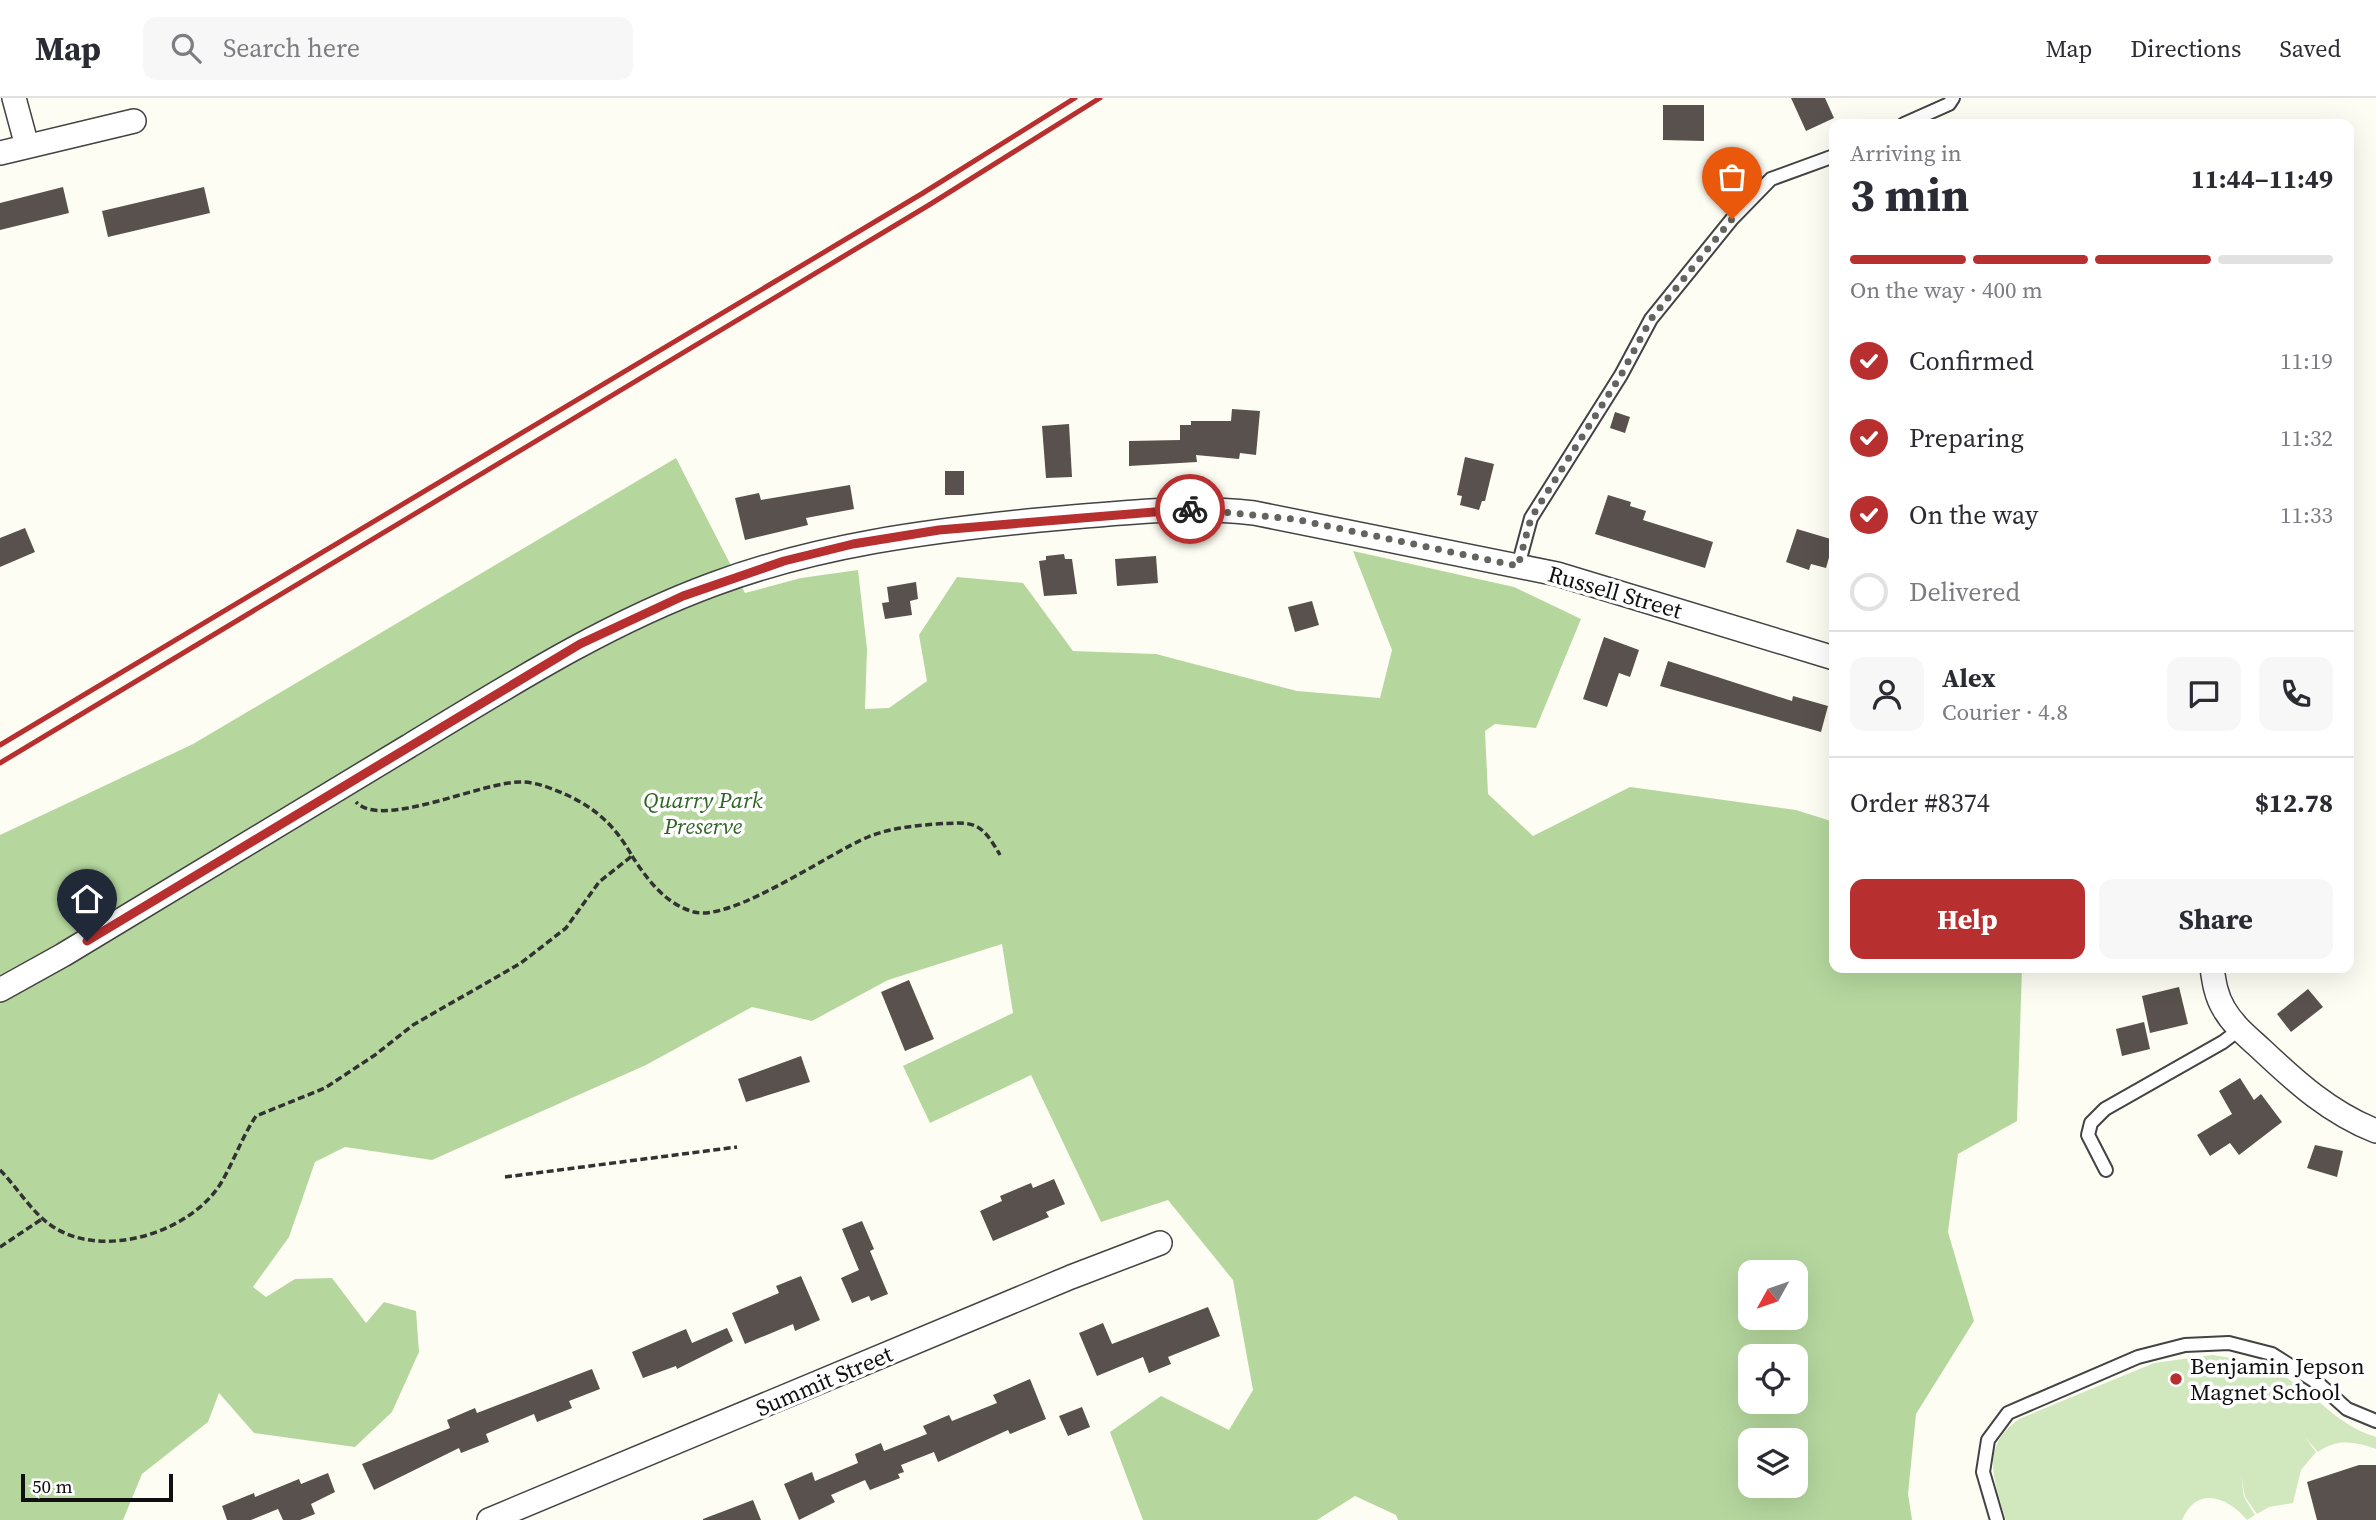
<!DOCTYPE html>
<html lang="en">
<head>
<meta charset="utf-8">
<style>
	body { margin:0; font-family:"Source Serif 4",serif; background:#f7f7f7; color:#2b2b33; height:100vh; display:flex; flex-direction:column; font-size:26px; white-space:nowrap }
	* { box-sizing:border-box; margin:0 }
	p { font-size:23px; color:#7c7c81 }
	.icon { flex:none; width:38px; height:38px; fill:none; stroke:currentColor; stroke-width:2; stroke-linecap:round; stroke-linejoin:round }
	.map { position:relative; flex:1; overflow:hidden }
	.drawer { position:absolute; left:1829px; top:21px; width:525px; height:854px; display:flex; flex-direction:column; background:#fff; border-radius:14px; box-shadow:0 7px 28px #0002 }
	.drawer>* { flex:none }
	.needle { width:46px; rotate:230deg }
	.controls { position:absolute; left:1738px; top:1162px; display:grid; gap:14px }
	.controls a { display:grid; place-items:center; width:70px; height:70px; border-radius:14px; background:#fff; box-shadow:0 7px 28px #0002; font-size:35px }
	.scale { position:absolute; left:21px; bottom:18px; width:152px; box-sizing:border-box; padding-left:7px; border:4px solid #101010; border-top:0; font-size:19px; line-height:24px; white-space:nowrap; color:#101010; -webkit-text-stroke:5px #fff; paint-order:stroke }
	.pin { position:absolute; display:grid; place-items:center; width:60px; height:60px; color:#fff; margin:-72px -30px; border-radius:50% 50% 50% 0; rotate:-45deg; box-shadow:0 0 7px #0007 }
	.pin .icon { rotate:45deg }
	.courier { position:absolute; display:grid; place-items:center; width:70px; height:70px; margin:-35px; border:5px solid #b82f2f; border-radius:50%; background:#fff; color:#222; box-shadow:0 2px 9px #0007 }
	.head em { font-style:normal; font-weight:700 }
	.head div { display:flex; flex-direction:column-reverse }
	.head { display:flex; align-items:center; justify-content:space-between; height:119px; padding:0 21px }
	h1 { font-size:46px; font-weight:700; line-height:52px }
	.bar { display:grid; grid-template-columns:repeat(4,1fr); gap:10px 7px; align-content:center; height:84px; padding:0 21px }
	.bar i { height:9px; border-radius:5px; background:#e1e1e2 }
	.bar .selected { background:#b82f2f }
	.bar p { grid-column:span 4 }
	.line { display:flex; align-items:center; gap:18px; padding:0 21px; border-top:2px solid #e1e1e2 }
	.line div { flex:1 }
	.round { display:grid; place-items:center; flex:none; width:74px; height:74px; border-radius:14px; background:#f7f7f7 }
	ol { padding:0 21px; list-style:none }
	li { display:flex; align-items:center; gap:21px; height:77px }
	li p { margin-inline-start:auto }
	li .icon { padding:7px; border-radius:50%; background:#b82f2f; color:#fff; stroke-width:4 }
	li:last-child { color:#7c7c81 }
	li i { width:38px; height:38px; border:4px solid #e1e1e2; border-radius:50% }
	.button { display:flex; gap:14px; margin-top:auto; padding:14px 21px }
	.button a { flex:1; height:80px; border-radius:14px; background:#b82f2f; color:#fff; font-size:28px; font-weight:700; line-height:80px; text-align:center }
	.button a+a { background:#f7f7f7; color:#2b2b33 }
	header { display:flex; align-items:center; gap:42px; box-sizing:border-box; height:98px; padding:0 35px; background:#fff; border-bottom:2px solid #e1e1e2 }
	header strong { font-size:33px }
	nav { display:flex; gap:38px; margin-inline-start:auto; font-size:24px }
	.search { width:490px; height:63px; background:#f7f7f7; display:flex; align-items:center; gap:18px; box-sizing:border-box; padding:0 24px; border-radius:14px; color:#7c7c81; font-size:26px }
	.map>svg:first-child { display:block }
	.green { fill:#d1e7be }
	.forest { fill:#b5d79e; fill-rule:evenodd }
	.building { fill:#58514d }
	.lines { fill:none; stroke-linecap:round; stroke-linejoin:round }
	.lane-casing { stroke:#434343; stroke-width:16 }
	.street-casing { stroke:#434343; stroke-width:26 }
	.path { stroke:#323232; stroke-width:3.5; stroke-dasharray:7 3.5; stroke-linecap:butt }
	.lane { stroke:#fff; stroke-width:12 }
	.street { stroke:#fff; stroke-width:23 }
	.rail { stroke:#b82f2f; stroke-width:5 }
	.done { stroke:#63635f; stroke-width:7; stroke-dasharray:0 12.6 }
	.route { stroke:#b82f2f; stroke-width:9 }
	.poi-dot { fill:#b82f2f; stroke:#fff; stroke-width:2.5 }
	.labels { text-anchor:middle; stroke-width:7; stroke-linejoin:round; paint-order:stroke }
	.street-label { font-size:23px; fill:#101010; stroke:#fff }
	.park-label { font-size:23px; font-style:italic; fill:#2d6423; stroke:#fff }
	.poi-label { font-size:23px; fill:#101010; stroke:#fff; text-anchor:start }
</style>
</head>
<body>
<header>
<strong>Map</strong>
<div class="search"><svg class="icon" aria-label="search" viewBox="0 0 24 24"><circle cx="10" cy="10" r="6"/><path d="M15 15l6 6"/></svg>Search here</div>
<nav><a>Map</a><a>Directions</a><a>Saved</a></nav>
</header>
<div class="map">
<svg width="2376" height="1422" viewBox="0 0 2376 1422">
	<rect width="100%" height="100%" fill="#fefdf3"/>
	<!-- green -->
	<path class="green" d="M2212,1257c27,4 54,10 78,25 32,20 46,44 86,57v12c-20,-7 -39,-11 -58,3l-13,-15 11,15 -15,18 -8,33 -24,4 -12,7 -12,-17 -4,-23 3,23 11,18 -8,5c-19,-23 -50,-35 -65,0h-176c-12,-41 -27,-72 13,-101l135,-56z"/>
	<!-- forest -->
	<path class="forest" d="M676,360l69,135 56,-15 57,-8 9,79 -2,60 24,-1 38,-27 -8,-46 38,-58 66,6 50,68 83,3 141,37 83,7 12,-48 -39,-99 161,36 67,32 -45,109 -41,-4 -10,7 3,63 45,42 97,-49 166,23 38,12v146h188l-5,153 -59,33 -10,78 26,89 -58,93 -8,80 4,26h-514l-2,-5 -41,-19 -38,24h-174l-33,-88 51,-36 68,34 24,-40 -20,-110 -65,-80 -67,22 -70,-147 -101,48 -27,-57 110,-53 -11,-69 -114,36 -76,41 -60,-14 -106,58 -214,95 -87,-13 -30,15 -26,75 -36,50 13,10 29,-18 37,-1 34,45 18,-21 32,9 3,41 -27,60 -37,35 -101,-14 -35,-40 -11,29 -66,52 -19,46h-123v-685l193,-91zM1750,1174h46v46h-46zM1750,1258h46v46h-46zM1750,1342h46v46h-46z"/>
	<!-- building -->
	<g class="building">
		<polygon points="1791,0 1825,0 1834,20 1806,33"/>
		<polygon points="1663,7 1704,7 1704,43 1663,42"/>
		<polygon points="63,89 69,115 0,132 0,105"/>
		<polygon points="204,89 210,115 108,139 102,113"/>
		<polygon points="1232,311 1260,313 1256,357 1240,355 1239,361 1196,357 1197,364 1129,368 1129,343 1180,342 1180,327 1191,327 1191,323 1231,323"/>
		<polygon points="1615,314 1630,319 1625,335 1610,330"/>
		<polygon points="1069,326 1072,379 1046,380 1042,328"/>
		<polygon points="1465,359 1494,366 1485,403 1482,403 1479,412 1460,407 1462,398 1457,397"/>
		<rect x="945" y="373" width="19" height="24"/>
		<polygon points="850,387 854,411 806,420 808,427 745,442 735,400 759,395 761,402"/>
		<polygon points="1608,397 1631,404 1630,408 1646,413 1643,422 1713,444 1705,470 1595,436"/>
		<polygon points="25,430 35,454 0,469 0,440"/>
		<polygon points="1797,431 1834,442 1826,470 1811,466 1809,472 1786,464"/>
		<polygon points="1064,456 1065,461 1072,461 1077,496 1044,498 1039,463 1046,462 1046,458"/>
		<polygon points="1156,458 1158,485 1117,488 1115,461"/>
		<polygon points="916,484 918,501 910,503 912,517 885,521 882,505 889,504 887,489"/>
		<polygon points="1312,503 1319,527 1295,534 1288,509"/>
		<polygon points="1604,539 1639,552 1630,579 1619,575 1607,609 1583,601"/>
		<polygon points="1668,563 1792,603 1793,598 1828,608 1821,634 1660,588"/>
		<polygon points="909,882 934,941 905,953 881,894"/>
		<polygon points="2179,889 2188,926 2150,935 2142,898"/>
		<polygon points="2308,891 2323,909 2291,934 2277,916"/>
		<polygon points="2144,924 2150,951 2122,958 2116,931"/>
		<polygon points="801,958 810,984 746,1004 738,981"/>
		<polygon points="2240,980 2254,1002 2261,996 2282,1024 2239,1057 2230,1045 2210,1058 2197,1037 2232,1016 2219,993"/>
		<polygon points="2315,1047 2343,1053 2337,1079 2307,1070"/>
		<polygon points="1054,1081 1065,1106 1046,1114 1049,1119 993,1143 980,1113 1002,1103 1000,1098 1031,1085 1033,1090"/>
		<polygon points="862,1123 874,1151 870,1153 888,1196 871,1203 869,1198 852,1205 841,1180 859,1172 842,1131"/>
		<polygon points="801,1178 820,1222 795,1233 793,1226 745,1246 732,1215 779,1195 776,1188"/>
		<polygon points="1208,1209 1220,1238 1168,1259 1171,1266 1149,1275 1143,1259 1097,1278 1079,1235 1103,1225 1112,1246"/>
		<polygon points="727,1230 733,1243 677,1271 676,1268 643,1280 632,1254 686,1231 692,1245"/>
		<polygon points="592,1271 600,1291 569,1303 572,1310 537,1324 534,1316 486,1336 489,1344 461,1355 459,1350 374,1392 362,1366 450,1330 447,1322 475,1310 477,1315"/>
		<polygon points="1030,1281 1046,1321 1010,1336 1008,1332 938,1364 934,1354 901,1367 904,1374 898,1376 900,1380 870,1392 865,1382 831,1397 835,1404 799,1422 784,1386 812,1374 815,1383 858,1365 855,1356 881,1345 884,1353 927,1336 923,1328 949,1317 952,1323 997,1305 993,1297"/>
		<polygon points="1082,1309 1090,1329 1068,1338 1059,1318"/>
		<polygon points="2359,1367 2376,1367 2376,1422 2317,1422 2307,1384"/>
		<polygon points="328,1375 335,1394 311,1406 315,1416 300,1422 283,1422 278,1411 251,1422 227,1422 222,1408 254,1395 255,1399 299,1381 301,1386"/>
		<polygon points="753,1402 761,1422 703,1422 703,1421"/>
	</g>
	<g class="lines">
		<!-- lane casing -->
		<g class="lane-casing">
			<g id="lane">
				<polyline points="1904,26 1949,6 1953,0"/>
				<polyline points="1518,468 1531,420 1621,277 1651,221 1732,121 1771,81 1834,58"/>
				<polyline points="2106,1072 2088,1037 2091,1025 2105,1011 2223,944 2240,931"/>
				<polyline points="1997,1422 1983,1374 1988,1342 2008,1315 2138,1259 2185,1247 2229,1245 2272,1256 2319,1286 2347,1311 2376,1323"/>
			</g>
		</g>
		<!-- street casing -->
		<g class="street-casing">
			<g id="street">
				<polyline points="14,0 27,48"/>
				<polyline points="0,55 134,23"/>
				<path d="M2212,870c2,14 4,28 12,41 9,16 24,28 37,40 35,33 69,64 115,82"/>
				<path d="M0,892l63,-35c116,-69 231,-139 346,-209 99,-60 196,-122 305,-162 105,-39 214,-53 325,-64 72,-6 142,-15 215,-7l303,61 277,84"/>
				<polyline points="489,1422 1071,1179 1160,1145"/>
			</g>
		</g>
		<!-- path -->
		<g class="path">
			<path d="M632,758c15,23 33,48 62,56 38,10 135,-59 174,-75 22,-9 44,-11 68,-13 38,-2 44,-4 64,31"/>
			<path d="M0,1072c18,18 33,45 55,58 51,31 136,4 166,-45 13,-22 21,-46 35,-67l69,-28 50,-33 38,-30 108,-62 45,-35 33,-46 33,-26c-16,-29 -35,-47 -65,-61 -14,-6 -30,-13 -46,-13 -38,-1 -139,48 -165,20"/>
			<polyline points="505,1079 737,1049"/>
			<polyline points="0,1149 42,1121"/>
		</g>
		<!-- lane -->
		<use href="#lane" class="lane"/>
		<!-- street -->
		<use href="#street" class="street"/>
		<!-- rail -->
		<g class="rail">
			<polyline points="0,647 923,95 1075,0"/>
			<polyline points="0,665 929,107 1100,0"/>
		</g>
	</g>
	<g class="lines">
		<!-- done -->
		<polyline class="done" points="1190,411 1294,421 1518,468 1531,420 1621,277 1651,221 1732,121"/>
		<!-- route -->
		<polyline class="route" points="87,843 580,546 683,498 784,463 853,446 939,432 1190,411"/>
	</g>
	<!-- markers -->
	<circle class="poi-dot" cx="2176" cy="1281" r="7"/>
	<g class="labels">
		<!-- street labels -->
		<g class="street-label">
			<text transform="translate(1615 494) rotate(16)" y="8">Russell Street</text>
			<text transform="translate(824 1283) rotate(-23)" y="8">Summit Street</text>
		</g>
		<!-- park labels -->
		<g class="park-label">
			<text x="703" y="710">Quarry Park<tspan x="703" dy="26">Preserve</tspan></text>
		</g>
		<!-- poi labels -->
		<g class="poi-label">
			<text x="2190" y="1276">Benjamin Jepson<tspan x="2190" dy="26">Magnet School</tspan></text>
		</g>
	</g>
</svg>
<div class="controls">
<a><svg class="needle" viewBox="-14 -14 28 28"><path d="M0-13l5 13h-10z" fill="#e53935"/><path d="M0 13l5-13h-10z" fill="#7c7c81"/></svg></a>
<a><svg class="icon" aria-label="locate" viewBox="0 0 24 24"><circle cx="12" cy="12" r="6"/><path d="M12 2v4M12 18v4M2 12h4M18 12h4"/></svg></a>
<a><svg class="icon" aria-label="layers" viewBox="0 0 24 24"><path d="M12 4l9 5-9 5-9-5zM3 14l9 5 9-5"/></svg></a>
</div>
<div class="scale">50 m</div>
<div class="pin" style="left:1732px;top:121px;background:#ea580c"><svg class="icon" aria-label="bag" viewBox="0 0 24 24"><path d="M5 8h14l-1 12H6zM9 8a3 3 0 0 1 6 0"/></svg></div>
<div class="pin" style="left:87px;top:843px;background:#1f2937"><svg class="icon" aria-label="home" viewBox="0 0 24 24"><path d="M3 11l9-7 9 7M6 9v11h12V9"/></svg></div>
<div class="courier" style="left:1190px;top:411px"><svg class="icon" aria-label="bike" viewBox="0 0 24 24"><circle cx="6" cy="16" r="4"/><circle cx="18" cy="16" r="4"/><path d="M6 16l4-8h5l3 8M10 8l3 8H6M13 5h3"/></svg></div>
<section class="drawer">
<div class="head"><div><h1>3 min</h1><p>Arriving in</p></div><em>11:44–11:49</em></div>
<div class="bar"><i class="selected"></i><i class="selected"></i><i class="selected"></i><i></i><p>On the way · 400 m</p></div>
<ol>
<li><svg class="icon" aria-label="check" viewBox="0 0 24 24"><path d="M5 12l5 5 9-10"/></svg>Confirmed<p>11:19</p></li>
<li><svg class="icon" aria-label="check" viewBox="0 0 24 24"><path d="M5 12l5 5 9-10"/></svg>Preparing<p>11:32</p></li>
<li><svg class="icon" aria-label="check" viewBox="0 0 24 24"><path d="M5 12l5 5 9-10"/></svg>On the way<p>11:33</p></li>
<li><i></i>Delivered</li>
</ol>
<div class="line" style="height:126px"><a class="round"><svg class="icon" aria-label="person" viewBox="0 0 24 24"><circle cx="12" cy="8" r="4"/><path d="M4 21q1-7 8-7t8 7"/></svg></a><div><b>Alex</b><p>Courier · 4.8</p></div><a class="round"><svg class="icon" aria-label="chat" viewBox="0 0 24 24"><path d="M4 5h16v11H9l-5 4z"/></svg></a><a class="round"><svg class="icon" aria-label="phone" viewBox="0 0 24 24"><path d="M5 4h4l2 5-3 2q2 4 5 5l2-3 5 2v4C11 20 4 13 5 4z"/></svg></a></div>
<div class="line" style="height:91px"><div>Order #8374</div><b>$12.78</b></div>
<div class="button"><a>Help</a><a>Share</a></div>
</section>
</div>
</body>
</html>
